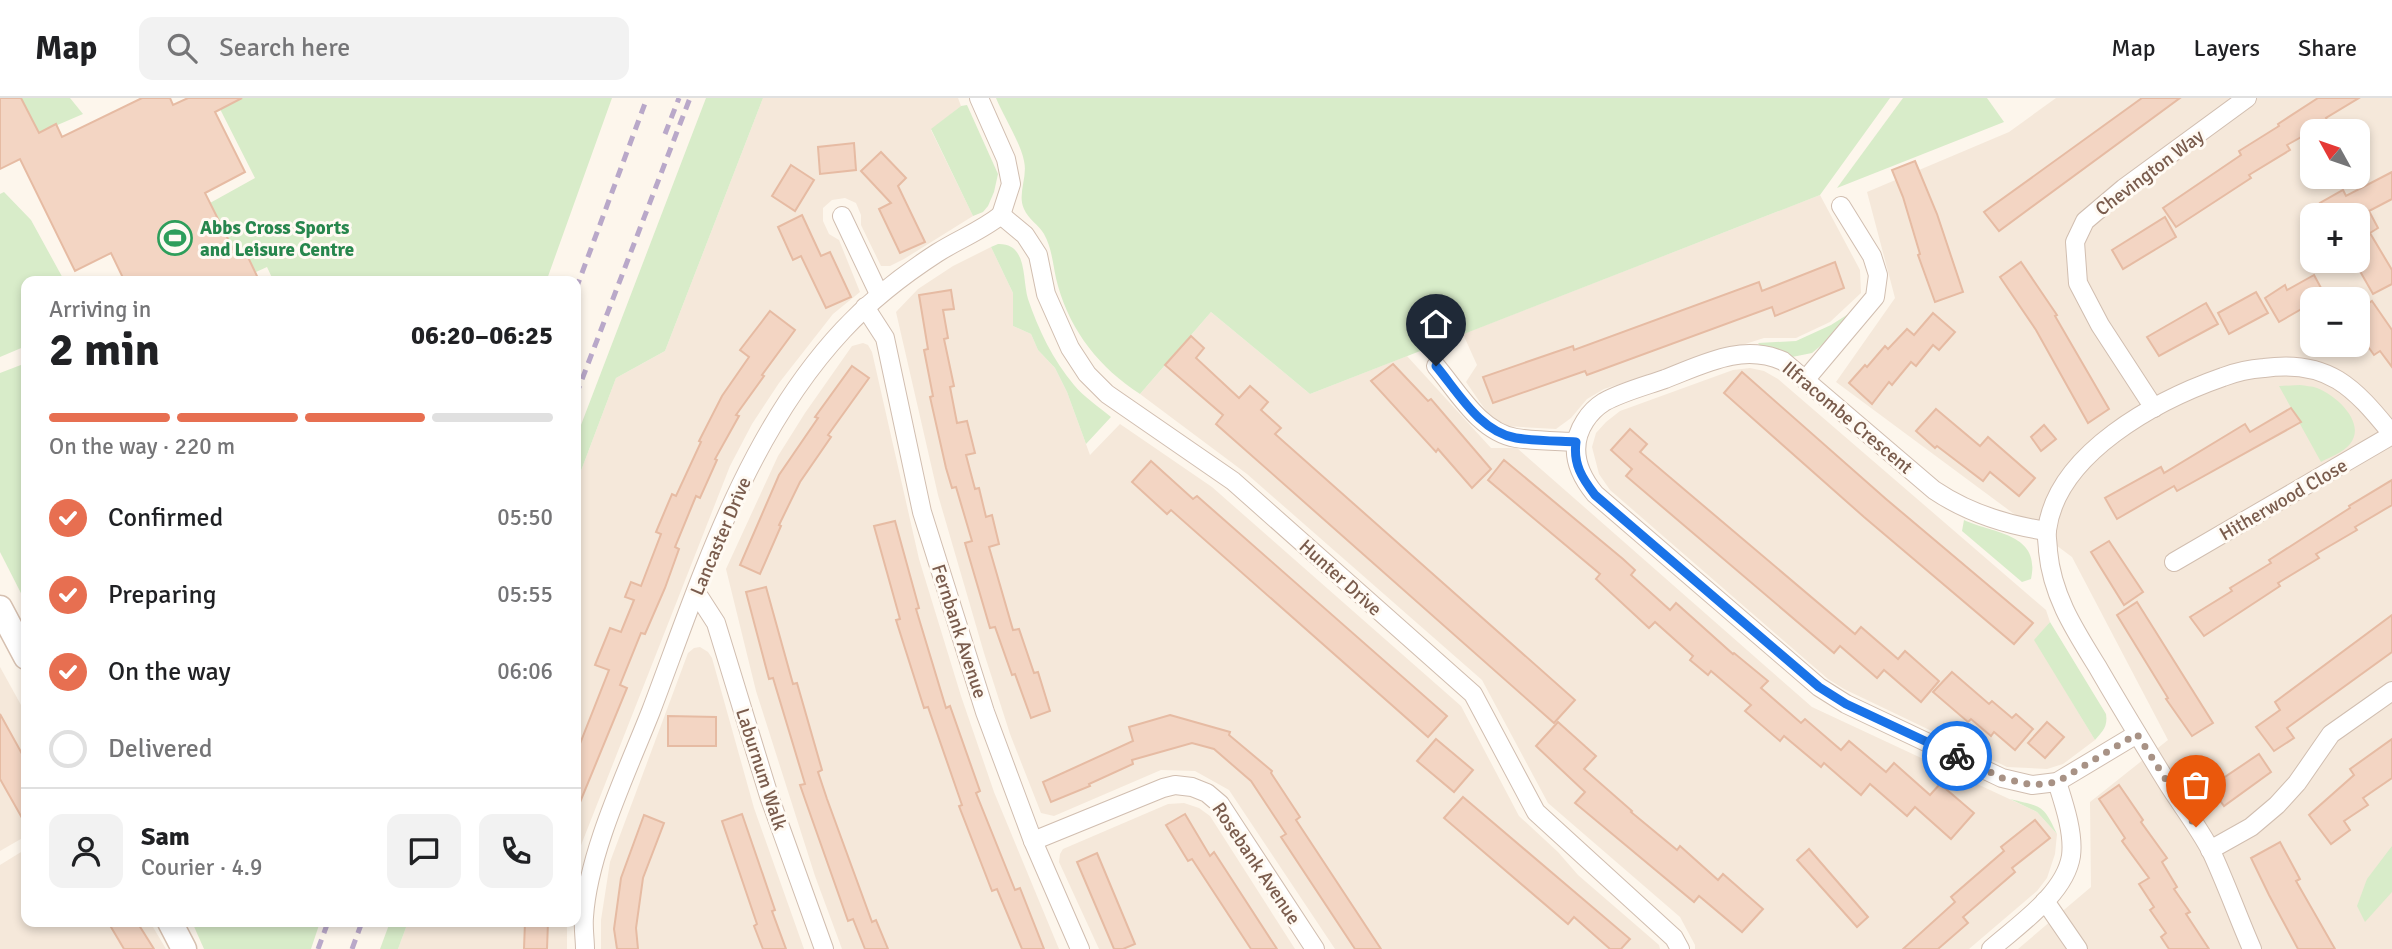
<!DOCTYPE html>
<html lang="en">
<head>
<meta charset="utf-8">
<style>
	body { margin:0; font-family:Signika,sans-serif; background:#f2f2f2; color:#202124; height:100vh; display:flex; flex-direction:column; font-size:26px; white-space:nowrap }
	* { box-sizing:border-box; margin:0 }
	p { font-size:23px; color:#757577 }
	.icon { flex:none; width:38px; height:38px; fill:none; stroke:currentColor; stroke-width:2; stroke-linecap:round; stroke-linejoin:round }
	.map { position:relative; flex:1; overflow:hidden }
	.side { position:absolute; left:21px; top:178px; width:560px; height:651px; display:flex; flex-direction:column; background:#fff; border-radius:14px; box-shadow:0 4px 10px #0003 }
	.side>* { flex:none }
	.needle { width:46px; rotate:310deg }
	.fabs { position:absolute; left:2300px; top:21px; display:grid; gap:14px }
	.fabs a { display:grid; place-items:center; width:70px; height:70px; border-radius:14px; background:#fff; box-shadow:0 4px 10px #0003; font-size:35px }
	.pin { position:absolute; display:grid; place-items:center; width:60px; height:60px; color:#fff; margin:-72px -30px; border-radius:50% 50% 50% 0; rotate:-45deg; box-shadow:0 0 7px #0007 }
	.pin .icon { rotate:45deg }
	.courier { position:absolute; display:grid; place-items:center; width:70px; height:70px; margin:-35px; border:5px solid #1a73e8; border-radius:50%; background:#fff; color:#222; box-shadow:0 2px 9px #0007 }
	.head em { font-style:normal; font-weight:700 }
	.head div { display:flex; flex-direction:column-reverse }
	.head { display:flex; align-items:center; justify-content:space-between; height:119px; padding:0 28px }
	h1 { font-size:46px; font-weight:700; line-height:52px }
	.bar { display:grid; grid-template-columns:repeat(4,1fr); gap:10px 7px; align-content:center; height:84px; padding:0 28px }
	.bar i { height:9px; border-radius:5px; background:#e0e0e0 }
	.bar .selected { background:#e76f51 }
	.bar p { grid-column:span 4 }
	.line { display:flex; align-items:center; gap:18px; padding:0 28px; border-top:2px solid #e0e0e0 }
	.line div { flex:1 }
	.round { display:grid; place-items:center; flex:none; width:74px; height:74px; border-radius:14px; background:#f2f2f2 }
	ol { padding:0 28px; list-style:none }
	li { display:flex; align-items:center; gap:21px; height:77px }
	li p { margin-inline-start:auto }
	li .icon { padding:7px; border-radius:50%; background:#e76f51; color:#fff; stroke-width:4 }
	li:last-child { color:#757577 }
	li i { width:38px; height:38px; border:4px solid #e0e0e0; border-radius:50% }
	header { display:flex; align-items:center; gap:42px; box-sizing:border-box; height:98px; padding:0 35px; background:#fff; border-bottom:2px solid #e0e0e0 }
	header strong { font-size:33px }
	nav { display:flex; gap:38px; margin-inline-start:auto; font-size:24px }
	.search { width:490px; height:63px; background:#f2f2f2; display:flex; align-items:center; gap:18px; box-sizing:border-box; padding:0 24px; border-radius:14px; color:#757577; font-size:26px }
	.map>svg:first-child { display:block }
	.residential { fill:#f5e8da; fill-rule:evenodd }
	.green { fill:#d8ecc9 }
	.building { fill:#f3d5c3; stroke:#e6bba3; stroke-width:2 }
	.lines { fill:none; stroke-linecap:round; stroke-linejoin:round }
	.street-casing { stroke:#d1beb0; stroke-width:20 }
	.secondary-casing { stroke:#d6c0b0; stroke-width:27 }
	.street { stroke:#fff; stroke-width:18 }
	.secondary { stroke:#fff; stroke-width:24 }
	.rail { stroke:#b9a8c9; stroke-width:5; stroke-dasharray:10 7; stroke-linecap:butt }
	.done { stroke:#a89285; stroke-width:7; stroke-dasharray:0 12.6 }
	.route { stroke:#1a73e8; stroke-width:9 }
	.labels { text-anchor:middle; stroke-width:6; stroke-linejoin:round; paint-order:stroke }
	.street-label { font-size:19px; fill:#7a5c4d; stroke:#fffaf3 }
	.leisure-label { font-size:19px; font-weight:bold; fill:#27864d; stroke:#fffaf3; text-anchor:start }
</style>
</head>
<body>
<header>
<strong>Map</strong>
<div class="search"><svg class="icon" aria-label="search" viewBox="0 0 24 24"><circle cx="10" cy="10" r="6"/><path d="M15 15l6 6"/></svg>Search here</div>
<nav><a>Map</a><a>Layers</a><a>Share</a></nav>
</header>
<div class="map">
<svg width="2392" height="851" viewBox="0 0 2392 851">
	<rect width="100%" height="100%" fill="#fdf6ec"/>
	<!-- residential -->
	<g class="residential">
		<polygon points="763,0 958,0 961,8 931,32 973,118 904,161 890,168 881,168 861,127 861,117 856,105 845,100 832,102 823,110 823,123 829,136 839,142 860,194 833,216 779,285 752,326 730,368 576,760 576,386 616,280 665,253"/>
		<path d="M2056,0h336v851h-374l73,-62 -1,-85 78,-62 -96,-183 -236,-175 59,-84 -28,-106 142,-60zM2312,33h45v46h-45zM2312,117h45v46h-45zM2312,201h45v46h-45z"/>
		<polygon points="1820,97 1860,172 1861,195 1830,224 1796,240 1764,240 1604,291 1587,301 1571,320 1556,331 1504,328 1495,326 1466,284 1477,267 1463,236"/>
		<polygon points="991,149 1013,195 1013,228 1031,236 1038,252 1055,270 1067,294 1090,357 1120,326 1212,389 1461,608 1519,718 1558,754 1578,777 1659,847 1660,851 1335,851 1229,692 1195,673 1161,672 1054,718 1041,715 1010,636 984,555 938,397 896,214 918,191 953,168"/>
		<polygon points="1211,214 1310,296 1407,258 1491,350 1517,350 1812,609 2037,714 2057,736 2055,756 2047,780 2037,793 1969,851 1695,851 1695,847 1680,819 1548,705 1482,582 1247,376 1140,296"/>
		<polygon points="863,245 868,247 872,254 919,461 961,598 994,694 1059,851 842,851 815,778 756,593 726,471 778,358 805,315 852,248"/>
		<polygon points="1750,270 1764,273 1778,281 2046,512 2050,524 2035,542 2095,642 2063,666 2047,671 2007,669 1844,591 1828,581 1610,392 1599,376 1592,349 1596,335 1606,324 1620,313 1733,272"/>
		<polygon points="700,549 708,554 712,560 754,710 804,851 601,851 601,822 610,764 688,555 694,550"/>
		<polygon points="0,569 26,616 26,738 0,753"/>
		<polygon points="1184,705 1199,710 1210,718 1295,851 1099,851 1059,764 1060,756 1063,751 1168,706"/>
		<polygon points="26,751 26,824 150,824 166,851 0,851 0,767"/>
		<polygon points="408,824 567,824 567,851 398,851"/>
	</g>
	<!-- green -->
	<g class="green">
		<polygon points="21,0 70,0 83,16 39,35"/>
		<polygon points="242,0 612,0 546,184 274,184 267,169 256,174 246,155 237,159 210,105 255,80 220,11"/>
		<polygon points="706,0 763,0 665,253 616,280 576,386 576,340"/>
		<path d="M996,0h894l-70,97 -510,199 -99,-82 -71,82c-40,-26 -69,-62 -82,-108 -5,-17 -5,-36 -14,-52 -5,-9 -16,-15 -20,-25 -7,-15 4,-32 0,-48 -3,-17 -21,-46 -28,-63z"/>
		<polygon points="1903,0 1987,0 2004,24 1837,90"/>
		<polygon points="967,7 998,76 994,94 988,108 983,114 973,118 931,31 961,8"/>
		<polygon points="4,94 31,122 65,184 26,184 26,248 0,259 0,96"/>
		<path d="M998,146c30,-1 24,35 30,55 10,30 25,61 46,86 10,12 25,22 37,32l-25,27 -19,-52 -12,-24 -17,-18 -7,-16 -18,-8v-33l-22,-46z"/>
		<polygon points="1850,215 1830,240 1812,255 1792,259 1764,252 1758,245 1796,243 1831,227"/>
		<polygon points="26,265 26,505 0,454 0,275"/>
		<path d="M2300,287c5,1 12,1 17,3 19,7 50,35 33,56 -6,8 -20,13 -29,18l-42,-76z"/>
		<path d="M1964,422c30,14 77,13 67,59l-9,3 -60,-51z"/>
		<path d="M2050,524l56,92c2,12 -3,17 -11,26l-61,-100z"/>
		<path d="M2010,701c32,8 33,5 47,35l-20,-22z"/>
		<polygon points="2392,748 2392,794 2365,824 2357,808 2367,781"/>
		<polygon points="192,824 320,824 311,851 204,851"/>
		<polygon points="390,824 408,824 398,851 380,851"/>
	</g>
	<!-- building -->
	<g class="building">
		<polygon points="0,0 21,0 39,35 56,26 62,39 142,0 170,0 173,7 188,0 242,0 215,14 245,74 205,95 237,159 246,155 257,178 246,184 125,184 111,155 75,173 20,61 0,71"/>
		<polygon points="2142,0 2180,0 1999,133 1984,114"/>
		<polygon points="2318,0 2359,0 2326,20 2328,24 2287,47 2290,52 2249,77 2251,80 2176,129 2163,110 2241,57 2239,53 2279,28 2278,26"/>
		<polygon points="854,45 856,72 820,76 818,49"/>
		<polygon points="881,54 906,80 898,88 925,144 900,155 879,111 891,105 861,73"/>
		<polygon points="1915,63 1937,116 1963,194 1935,204 1918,157 1920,156 1903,99 1892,72"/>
		<polygon points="791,67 814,82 795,113 772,98"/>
		<polygon points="2392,74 2392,101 2369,113 2378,130 2370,135 2392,172 2392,186 2373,196 2357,168 2357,117 2326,117 2320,105 2343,92 2346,98"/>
		<polygon points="802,117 821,158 830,154 851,199 826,210 801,158 793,162 778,129"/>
		<polygon points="2165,119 2176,139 2123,171 2112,152"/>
		<polygon points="1835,164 1844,190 1775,218 1772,209 1587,277 1585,273 1493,305 1483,279 1573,248 1574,252 1759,184 1762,193"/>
		<polygon points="2021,164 2057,217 2055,218 2109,311 2088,325 2036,232 2000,179"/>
		<polygon points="2314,177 2327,201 2312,201 2312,205 2279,224 2265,200 2285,187 2287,192"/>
		<polygon points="951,192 954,211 943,212 948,240 944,241 954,288 950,289 957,325 967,323 975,355 966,357 975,391 979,390 986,419 992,417 999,446 989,449 1013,532 1019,531 1034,575 1038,574 1050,613 1031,620 1015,576 1012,577 995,529 990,530 965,445 972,443 956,389 952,390 946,370 930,299 933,298 924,252 928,251 919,197"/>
		<polygon points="2256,194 2268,215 2229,236 2218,215"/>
		<polygon points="2372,203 2392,232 2392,269 2380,253 2374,257 2357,233 2357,213"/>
		<polygon points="2206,205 2218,226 2159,258 2147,239"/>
		<polygon points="770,213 795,232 762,277 764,278 736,317 739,318 715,361 717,362 700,400 696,398 675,449 679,451 665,490 645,536 641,535 620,587 627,590 576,714 576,656 609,572 595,567 610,530 621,534 634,502 625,499 631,484 641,488 661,436 656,434 672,396 676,398 701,344 699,343 722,298 749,259 740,252"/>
		<polygon points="1933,215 1955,234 1939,252 1933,247 1916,268 1911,264 1892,287 1889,284 1872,306 1849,285 1865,267 1867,269 1885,248 1888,251 1907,231 1914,237"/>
		<polygon points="1191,238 1204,250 1196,260 1239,300 1250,288 1268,304 1261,312 1281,330 1275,336 1575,602 1554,625 1216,326 1223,317 1165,267"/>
		<polygon points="1393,266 1428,303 1431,301 1491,371 1472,390 1438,351 1436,354 1371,283"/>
		<polygon points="852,268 869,280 828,337 831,339 800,384 779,427 781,428 760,476 740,467 779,377 818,320 815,319"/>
		<polygon points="1742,274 1886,401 2033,525 2014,546 1864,419 1724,295"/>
		<polygon points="2291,310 2301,324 2177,393 2174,388 2117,421 2105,400 2161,369 2164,375 2245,326 2250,334"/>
		<polygon points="1936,311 1980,348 1988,339 2035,380 2019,398 1990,374 1983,383 1937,348 1935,350 1916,333"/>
		<polygon points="2044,327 2056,341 2041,353 2031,339"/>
		<polygon points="1630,331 1647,346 1640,354 1855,536 1861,529 1898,561 1905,553 1939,583 1921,604 1884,572 1877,580 1840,548 1834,555 1626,378 1632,371 1611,352"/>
		<polygon points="1504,362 1623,461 1635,472 1631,477 1670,512 1676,505 1733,556 1734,555 1768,583 1761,590 1801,625 1805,621 1841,652 1849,643 1886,674 1894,665 1930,697 1940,686 1974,715 1951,741 1915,709 1907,718 1870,686 1861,697 1824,665 1821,669 1784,638 1780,643 1745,613 1751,607 1711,573 1708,577 1690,562 1693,558 1655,524 1649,530 1596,481 1600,476 1488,382"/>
		<polygon points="1151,363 1193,401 1197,398 1447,618 1428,639 1171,412 1167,416 1132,384"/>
		<polygon points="2392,382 2392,407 2355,429 2357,432 2316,456 2319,460 2278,485 2280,488 2204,538 2190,519 2232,493 2230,490 2271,465 2269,462 2350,410 2349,408"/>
		<polygon points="895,423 919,510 916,511 946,610 950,608 980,693 976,695 1015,792 1020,790 1044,851 1022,851 997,791 992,793 959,708 962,707 928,609 924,610 896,522 900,521 874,428"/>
		<polygon points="2109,443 2143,494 2124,507 2091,454"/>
		<polygon points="766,489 793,586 797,585 822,672 818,674 827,701 872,824 876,822 888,851 865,851 853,821 848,823 807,707 800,687 805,686 773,580 769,581 746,494"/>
		<polygon points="2137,504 2213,625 2192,638 2166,601 2168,600 2117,517"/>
		<polygon points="2392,517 2392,554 2287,630 2294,640 2274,653 2256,629 2280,612 2275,604"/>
		<polygon points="1952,574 1989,606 1992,603 2012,620 2016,616 2033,631 2015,652 1994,634 1991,638 1971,621 1968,624 1933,594"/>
		<polygon points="0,616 26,663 26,727 0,681"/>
		<polygon points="1170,617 1230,634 1229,637 1272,673 1271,675 1300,719 1296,722 1381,851 1355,851 1281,739 1286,736 1251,683 1214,651 1192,645 1132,662 1133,666 1089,686 1090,688 1051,704 1043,684 1133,643 1129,629"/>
		<polygon points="668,618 716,619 716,648 668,648"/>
		<polygon points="1558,624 1596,658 1584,671 1632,713 1631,714 1677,752 1680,748 1718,782 1723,776 1763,811 1742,834 1699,798 1694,804 1575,705 1585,694 1536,648"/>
		<polygon points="2047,624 2064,639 2045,660 2028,645"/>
		<polygon points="1436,641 1473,672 1454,694 1417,663"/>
		<polygon points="2392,641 2392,680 2363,700 2368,707 2344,723 2350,732 2331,746 2309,717 2354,677 2350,671"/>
		<polygon points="2259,656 2271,674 2224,708 2210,689"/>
		<polygon points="2119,687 2143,722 2141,724 2167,760 2162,764 2177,789 2174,791 2190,814 2186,816 2209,851 2169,851 2161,839 2166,835 2150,812 2154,809 2139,786 2149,780 2122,743 2125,740 2099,701"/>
		<polygon points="1463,699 1630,841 1621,851 1610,851 1574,819 1568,826 1444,720"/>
		<polygon points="742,716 775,812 772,813 786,851 763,851 754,828 757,826 722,723"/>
		<polygon points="1185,716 1210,758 1214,754 1277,851 1251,851 1192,761 1188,763 1166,727"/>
		<polygon points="644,717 664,725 643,780 636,830 638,851 617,851 614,831 621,780"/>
		<polygon points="2035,722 2050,740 2012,770 2015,774 1963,819 1968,825 1938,851 1903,851 1955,804 1951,799 2004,753 2001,749"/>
		<polygon points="2280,744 2300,781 2296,783 2335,851 2298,851 2269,797 2251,760"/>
		<polygon points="1809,751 1868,819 1857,829 1797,762"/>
		<polygon points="1097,755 1135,846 1123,851 1114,851 1077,764"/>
		<polygon points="108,824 137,824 154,851 124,851"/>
		<polygon points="525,824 548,824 547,851 524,851"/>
	</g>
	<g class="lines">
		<!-- street casing -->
		<g class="street-casing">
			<g id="street">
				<polyline points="979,0 1006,61 1011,86 1001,117"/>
				<polyline points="1001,117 1025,137 1038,157 1046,196 1070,250 1087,276 1107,296 1233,383 1473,596 1536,714 1674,840 1680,851"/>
				<polyline points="842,118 879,196"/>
				<polyline points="865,209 885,240 922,414 985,614 1033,743 1080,851"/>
				<path d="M1436,268c22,26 44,66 80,72 19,3 40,3 60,4"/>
				<polyline points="1806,281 1875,199 1878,177 1872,158 1841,108"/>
				<polyline points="2154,310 2100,227 2078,185 2075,144 2085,123 2124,90 2247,0"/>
				<path d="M2047,433c-41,-6 -79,-18 -113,-41l-151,-129c-41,-18 -79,3 -118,18 -20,7 -43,13 -61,23 -8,5 -14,11 -19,19 -17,26 -8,51 10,73l224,193 27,17 156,74 30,7 25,-3 80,-48"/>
				<polyline points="2174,464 2392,337"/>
				<polyline points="696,494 716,525 769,698 824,851"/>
				<polyline points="1033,743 1163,690 1175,687 1192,689 1207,695 1220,706 1315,851"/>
				<polyline points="2210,752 2251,729 2277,707 2297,685 2331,636 2392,593"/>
				<polyline points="2045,803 2078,851"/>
				<path d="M585,851c0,-10 -2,-21 -1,-32 4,-64 43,-145 67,-206 50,-132 94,-276 192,-381 28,-30 60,-55 94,-77 22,-14 44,-22 64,-38"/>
				<path d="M1991,851c27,-24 74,-55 80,-93 3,-23 -7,-52 -14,-74"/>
				<path d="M2252,851c-14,-32 -26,-66 -41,-98 -12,-23 -29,-45 -43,-67 -24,-39 -48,-78 -71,-118 -23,-37 -45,-71 -49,-115 0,-7 -2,-15 -1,-21 10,-77 110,-130 176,-153 13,-5 27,-8 41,-9 64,-9 90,19 128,66"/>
			</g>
		</g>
		<!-- secondary casing -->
		<g class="secondary-casing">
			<g id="secondary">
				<polyline points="0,510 26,559"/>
				<polyline points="170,824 184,851"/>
			</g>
		</g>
		<!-- street -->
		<use href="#street" class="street"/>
		<!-- secondary -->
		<use href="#secondary" class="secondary"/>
		<!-- rail -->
		<g class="rail">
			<polyline points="665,36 679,0"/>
			<polyline points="576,191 647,0"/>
			<polyline points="576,297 690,0"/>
			<polyline points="318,851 328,824"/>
			<polyline points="352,851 362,824"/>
		</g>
	</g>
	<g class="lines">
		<!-- done -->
		<polyline class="done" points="1957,658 2002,680 2032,687 2057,684 2137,636 2196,729"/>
		<!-- route -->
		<path class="route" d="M1436,268c22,26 44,66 80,72 19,3 40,3 60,4 -3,22 6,36 19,53l224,192 27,17 111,52"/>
	</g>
	<!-- icons -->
	<defs>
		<g id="stadium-ring" transform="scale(1.75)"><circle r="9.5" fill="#fffaf3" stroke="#2e9e5b" stroke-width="1.5"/><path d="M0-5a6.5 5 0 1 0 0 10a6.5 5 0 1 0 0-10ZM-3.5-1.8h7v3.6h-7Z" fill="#2e9e5b"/></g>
	</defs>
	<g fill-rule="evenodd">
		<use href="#stadium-ring" x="175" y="140"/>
	</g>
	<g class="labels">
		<!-- street labels -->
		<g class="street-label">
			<text transform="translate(2149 74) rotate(-37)" y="7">Chevington Way</text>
			<text transform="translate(1848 319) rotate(40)" y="7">Ilfracombe Crescent</text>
			<text transform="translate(2283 401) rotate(-30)" y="7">Hitherwood Close</text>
			<text transform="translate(720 438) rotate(-67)" y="7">Lancaster Drive</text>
			<text transform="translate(1341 479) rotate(42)" y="7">Hunter Drive</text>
			<text transform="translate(960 533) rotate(72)" y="7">Fernbank Avenue</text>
			<text transform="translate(762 671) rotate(72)" y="7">Laburnum Walk</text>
			<text transform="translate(1257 765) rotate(56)" y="7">Rosebank Avenue</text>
		</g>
		<!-- leisure labels -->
		<g class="leisure-label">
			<text x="200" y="136">Abbs Cross Sports<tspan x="200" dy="22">and Leisure Centre</tspan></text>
		</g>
	</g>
</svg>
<div class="fabs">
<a><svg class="needle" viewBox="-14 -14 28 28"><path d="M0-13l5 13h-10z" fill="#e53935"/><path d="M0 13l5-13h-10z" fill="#757577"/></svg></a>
<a>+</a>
<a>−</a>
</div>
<div class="pin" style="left:2196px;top:729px;background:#ea580c"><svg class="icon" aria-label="bag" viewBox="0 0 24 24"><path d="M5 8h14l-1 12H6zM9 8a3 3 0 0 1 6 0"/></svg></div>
<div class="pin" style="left:1436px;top:268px;background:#1f2937"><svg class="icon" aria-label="home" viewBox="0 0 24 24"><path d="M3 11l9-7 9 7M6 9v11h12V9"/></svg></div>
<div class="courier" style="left:1957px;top:658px"><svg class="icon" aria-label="bike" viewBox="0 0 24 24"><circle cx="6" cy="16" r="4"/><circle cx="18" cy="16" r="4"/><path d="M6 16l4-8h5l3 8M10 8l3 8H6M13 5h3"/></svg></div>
<section class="side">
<div class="head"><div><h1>2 min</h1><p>Arriving in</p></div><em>06:20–06:25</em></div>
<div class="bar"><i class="selected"></i><i class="selected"></i><i class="selected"></i><i></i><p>On the way · 220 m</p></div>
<ol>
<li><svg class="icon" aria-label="check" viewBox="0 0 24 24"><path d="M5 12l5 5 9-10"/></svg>Confirmed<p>05:50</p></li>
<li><svg class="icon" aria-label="check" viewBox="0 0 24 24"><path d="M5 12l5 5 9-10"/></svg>Preparing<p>05:55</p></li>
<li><svg class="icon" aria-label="check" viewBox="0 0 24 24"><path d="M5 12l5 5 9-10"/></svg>On the way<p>06:06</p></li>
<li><i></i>Delivered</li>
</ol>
<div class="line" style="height:126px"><a class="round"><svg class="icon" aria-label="person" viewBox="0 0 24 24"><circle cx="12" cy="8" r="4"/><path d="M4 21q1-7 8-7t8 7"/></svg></a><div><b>Sam</b><p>Courier · 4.9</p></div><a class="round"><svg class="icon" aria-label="chat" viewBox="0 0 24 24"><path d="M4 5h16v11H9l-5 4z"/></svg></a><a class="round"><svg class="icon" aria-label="phone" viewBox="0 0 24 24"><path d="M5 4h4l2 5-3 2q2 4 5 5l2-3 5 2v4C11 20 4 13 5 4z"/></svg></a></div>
</section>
</div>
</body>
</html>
